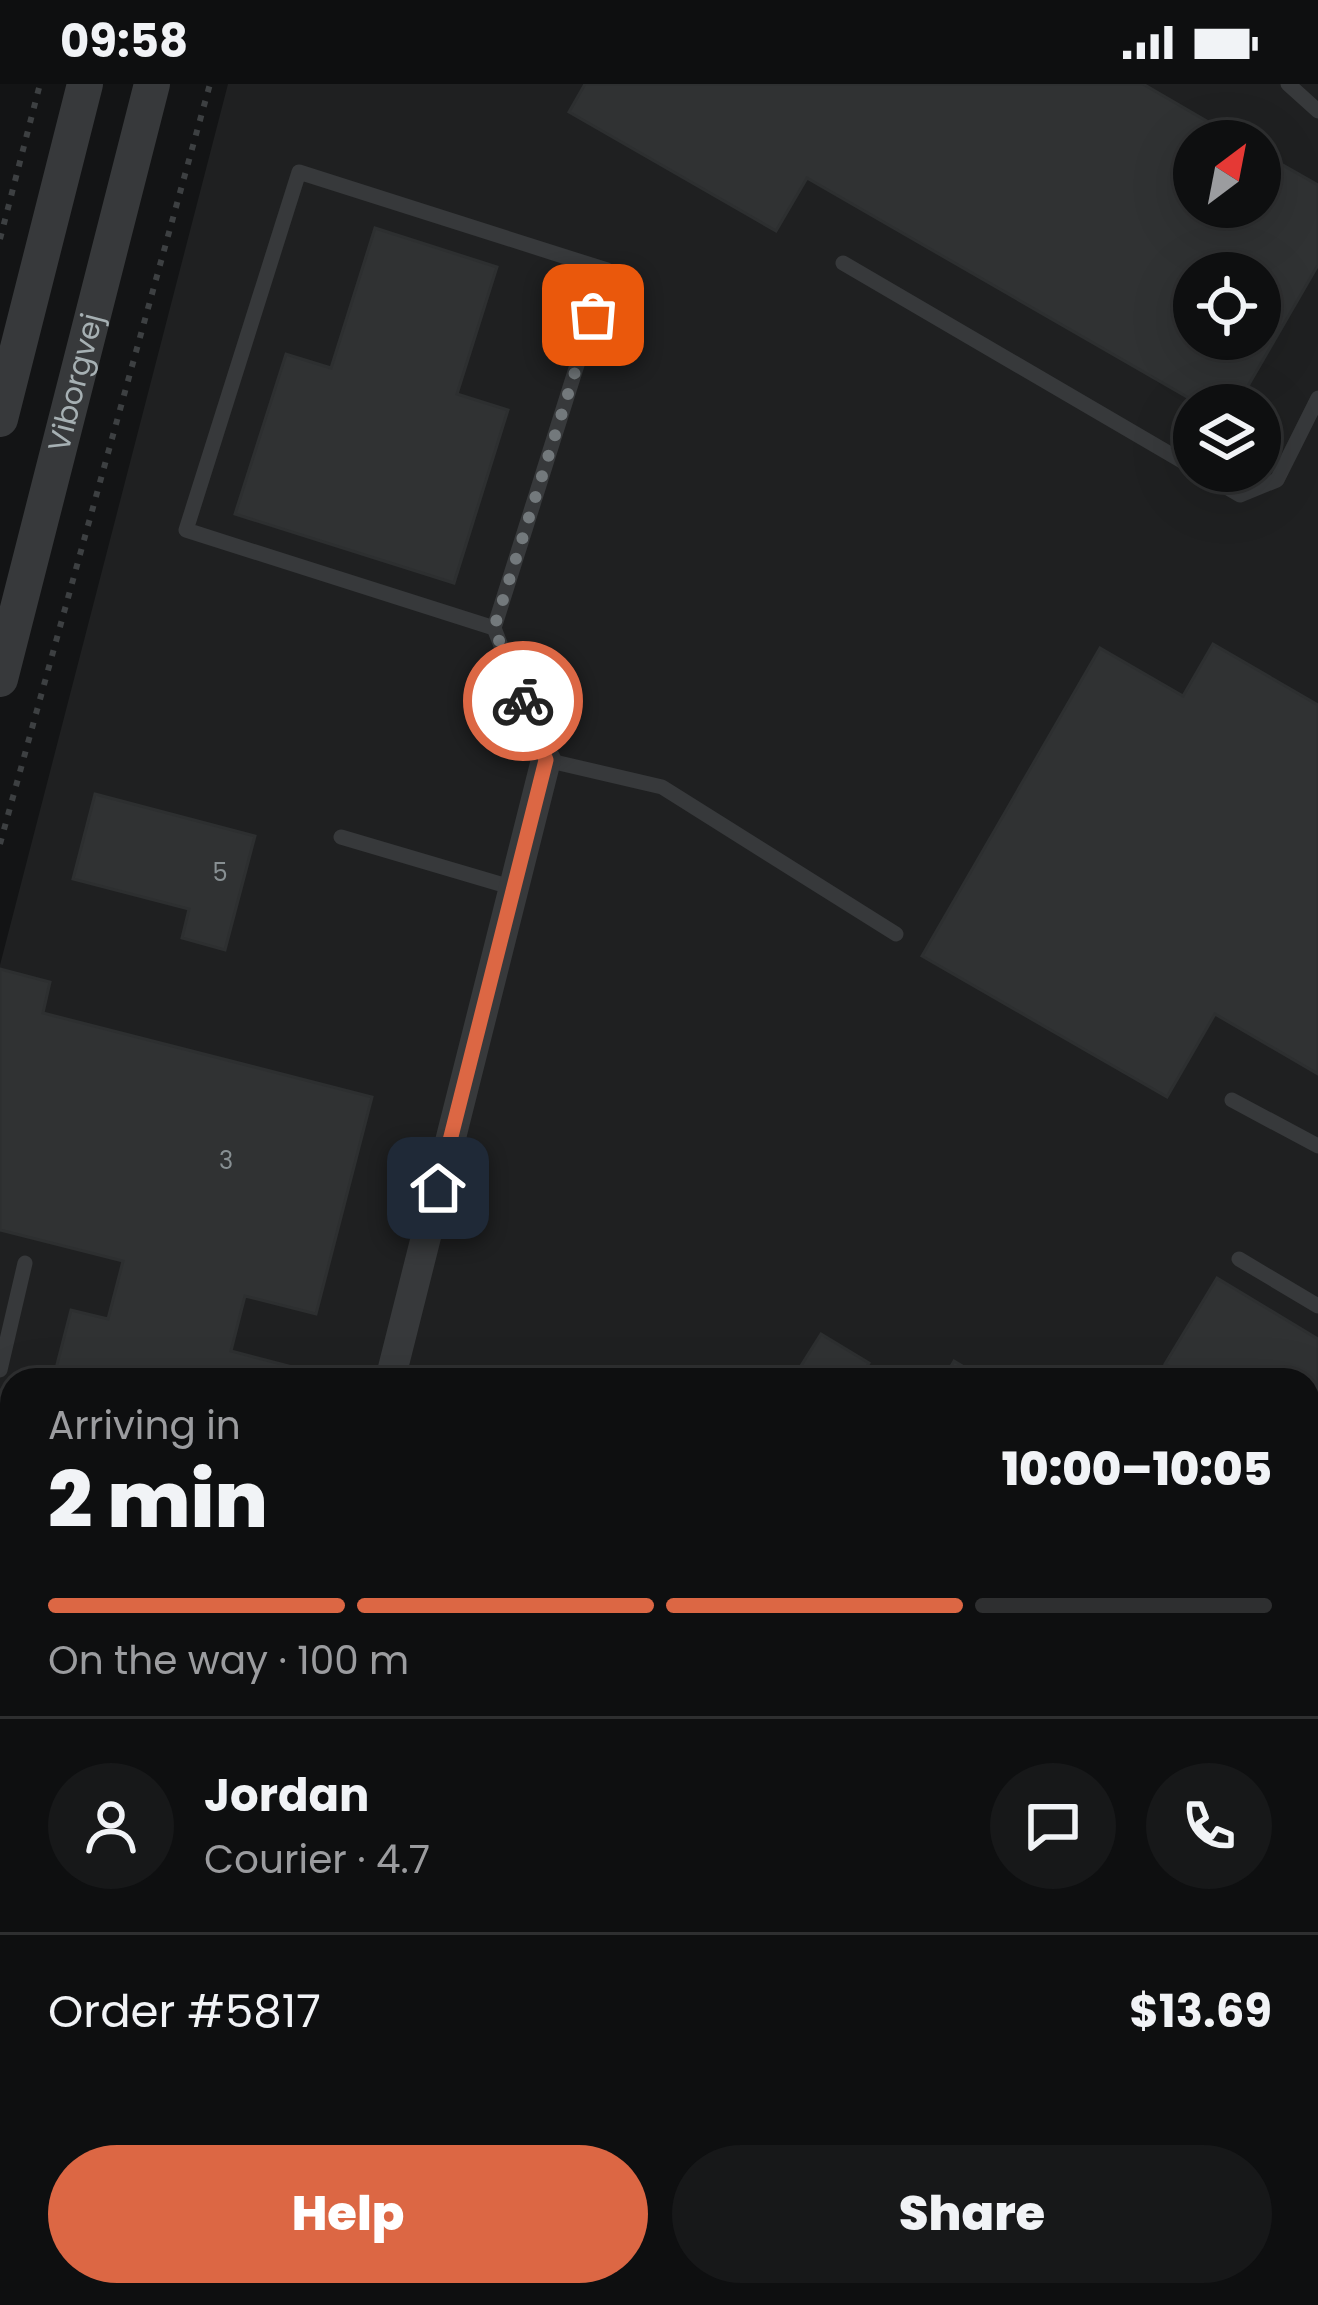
<!DOCTYPE html>
<html lang="en">
<head>
<meta charset="utf-8">
<style>
	body { margin:0; font-family:Poppins,sans-serif; background:#171819; color:#f1f3f6; height:100vh; display:flex; flex-direction:column; font-size:45px; white-space:nowrap }
	* { box-sizing:border-box; margin:0 }
	p { font-size:39px; color:#9b9c9f }
	.icon { flex:none; width:66px; height:66px; fill:none; stroke:currentColor; stroke-width:2; stroke-linecap:round; stroke-linejoin:round }
	.map { position:relative; flex:1; overflow:hidden }
	.drawer { position:absolute; left:0px; top:1284px; width:1320px; height:939px; display:flex; flex-direction:column; background:#0e0f10; border-radius:36px 36px 0 0; box-shadow:0 12px 48px #0002,0 0 0 3px #2e2f30 }
	.drawer>* { flex:none }
	.needle { width:78px; rotate:32deg }
	.fabs { position:absolute; left:1173px; top:36px; display:grid; gap:24px }
	.fabs a { display:grid; place-items:center; width:108px; height:108px; border-radius:50%; background:#0e0f10; box-shadow:0 12px 48px #0002,0 0 0 3px #2e2f30; font-size:60px }
	.pin { position:absolute; display:grid; place-items:center; width:102px; height:102px; color:#fff; margin:-51px; border-radius:24px; box-shadow:0 6px 18px #0006 }
	.courier { position:absolute; display:grid; place-items:center; width:120px; height:120px; margin:-60px; border:9px solid #dc6744; border-radius:50%; background:#fff; color:#222; box-shadow:0 3px 15px #0007 }
	.head em { font-style:normal; font-weight:800 }
	.head div { display:flex; flex-direction:column-reverse }
	.head { display:flex; align-items:center; justify-content:space-between; height:204px; padding:0 48px }
	h1 { font-size:78px; font-weight:800; line-height:90px }
	.bar { display:grid; grid-template-columns:repeat(4,1fr); gap:18px 12px; align-content:center; height:144px; padding:0 48px }
	.bar i { height:15px; border-radius:9px; background:#2e2f30 }
	.bar .selected { background:#dc6744 }
	.bar p { grid-column:span 4 }
	.line { display:flex; align-items:center; gap:30px; padding:0 48px; border-top:3px solid #2e2f30 }
	.line div { flex:1 }
	.round { display:grid; place-items:center; flex:none; width:126px; height:126px; border-radius:63px; background:#171819 }
	.primary-button { display:flex; gap:24px; margin-top:auto; padding:24px 48px }
	.primary-button a { flex:1; height:138px; border-radius:72px; background:#dc6744; color:#fff; font-size:48px; font-weight:800; line-height:138px; text-align:center }
	.primary-button a+a { background:#171819; color:#f1f3f6 }
	.status { display:flex; justify-content:space-between; align-items:center; height:84px; padding:0 60px; background:#0e0f10; direction:ltr }
	.status svg { height:33px; fill:currentColor }
	.map>svg:first-child { display:block }
	.built { fill:#1f2021; fill-rule:evenodd }
	.building { fill:#303233; stroke:#2d2f30; stroke-width:3; fill-rule:evenodd }
	.lines { fill:none; stroke-linecap:round; stroke-linejoin:round }
	.path { stroke:#3d4042; stroke-width:6; stroke-dasharray:6 9; stroke-linecap:butt }
	.service { stroke:#37393b; stroke-width:15 }
	.minor { stroke:#37393b; stroke-width:30 }
	.tertiary { stroke:#37393b; stroke-width:36 }
	.done { stroke:#73797c; stroke-width:12; stroke-dasharray:0 21.6 }
	.route { stroke:#dc6744; stroke-width:15 }
	.labels { text-anchor:middle; stroke-width:10; stroke-linejoin:round; paint-order:stroke }
	.number-label { font-size:24px; fill:#889093 }
	.street-label { font-size:30px; fill:#a6b0b3; stroke:#0e0f10 }
</style>
</head>
<body>
<div class="status"><b>09:58</b><svg viewBox="0 0 49 12"><path d="M0 12V9h3v3zM5 12V6h3v6zM10 12V3h3v9zM15 12V0h3v12zM26 1h20v11H26zM47 4h2v5h-2z"/></svg></div>
<div class="map">
<svg width="1318" height="2221" viewBox="0 0 1318 2221">
	<rect width="100%" height="100%" fill="#131415"/>
	<!-- built -->
	<path class="built" d="M228,0h1090v2221h-1318v-1340zM1194,57h66v66h-66zM1194,189h66v66h-66zM1194,321h66v66h-66zM12,1296h1296v915h-1296z"/>
	<!-- building -->
	<g class="building">
		<path d="M585,0h558l98,57h-47v66h66v-55l58,33v80l-81,140h-36l-394,-227 -31,53 -207,-119zM1194,189h66v66h-66z"/>
		<polygon points="375,144 497,183 457,310 508,326 454,499 235,430 286,270 331,284"/>
		<polygon points="1213,560 1318,621 1318,990 1215,930 1167,1013 922,872 1100,564 1183,612"/>
		<polygon points="95,710 255,752 225,866 182,854 189,825 73,795"/>
		<polygon points="0,885 50,898 43,929 372,1013 316,1230 245,1212 231,1267 289,1282 285,1296 53,1296 71,1226 108,1235 123,1177 0,1146"/>
		<polygon points="1217,1194 1318,1255 1318,1317 1308,1334 1308,1296 1192,1296 1165,1280"/>
		<polygon points="821,1250 869,1279 859,1296 792,1296"/>
		<polygon points="954,1277 986,1296 943,1296"/>
		<polygon points="0,1514 12,1518 12,1779 0,1776"/>
		<polygon points="0,1930 12,1931 12,2211 87,2211 87,2221 0,2221"/>
		<polygon points="1308,2021 1318,2027 1318,2133 1308,2150"/>
		<polygon points="1308,2186 1318,2191 1318,2221 1126,2221 1132,2211 1308,2211"/>
		<polygon points="656,2211 894,2211 894,2218 656,2216"/>
	</g>
	<g class="lines">
		<!-- path -->
		<g class="path">
			<polyline points="0,155 40,0"/>
			<polyline points="0,760 210,0"/>
		</g>
		<!-- service -->
		<g class="service">
			<polyline points="1288,0 1318,27"/>
			<polyline points="843,179 1194,384"/>
			<polyline points="1199,387 1240,411 1277,396 1318,314"/>
			<polyline points="494,544 186,446 299,88 607,186 494,544 546,676 662,703 896,850"/>
			<polyline points="341,753 514,804"/>
			<polyline points="1232,1016 1318,1062"/>
			<polyline points="1239,1175 1318,1222"/>
			<polyline points="0,1286 25,1179"/>
			<polyline points="0,1357 12,1360"/>
			<polyline points="1308,1504 1318,1510"/>
			<polyline points="0,1923 12,1923"/>
			<polyline points="1043,2211 1056,2219"/>
			<polyline points="108,2221 108,2211"/>
			<polyline points="898,2221 905,2211"/>
		</g>
		<!-- minor -->
		<g class="minor">
			<polyline points="390,1296 546,676"/>
			<polyline points="1308,1600 1318,1583"/>
			<polyline points="0,1859 12,1860"/>
			<polyline points="947,2221 953,2211"/>
		</g>
		<!-- tertiary -->
		<g class="tertiary">
			<polyline points="0,335 85,0"/>
			<path id="s1" d="M0,595l152,-595"/>
		</g>
	</g>
	<g class="lines">
		<!-- done -->
		<polyline class="done" points="523,617 494,544 593,231"/>
		<!-- route -->
		<polyline class="route" points="438,1104 546,676 523,617"/>
	</g>
	<g class="labels">
		<!-- number labels -->
		<g class="number-label">
			<text x="220" y="797">5</text>
			<text x="226" y="1085">3</text>
		</g>
		<!-- street labels -->
		<g class="street-label">
			<text dy="10" stroke="none"><textPath href="#s1" startOffset="306">Viborgvej</textPath></text>
		</g>
	</g>
</svg>
<div class="fabs">
<a><svg class="needle" viewBox="-14 -14 28 28"><path d="M0-13l5 13h-10z" fill="#e53935"/><path d="M0 13l5-13h-10z" fill="#9b9c9f"/></svg></a>
<a><svg class="icon" aria-label="locate" viewBox="0 0 24 24"><circle cx="12" cy="12" r="6"/><path d="M12 2v4M12 18v4M2 12h4M18 12h4"/></svg></a>
<a><svg class="icon" aria-label="layers" viewBox="0 0 24 24"><path d="M12 4l9 5-9 5-9-5zM3 14l9 5 9-5"/></svg></a>
</div>
<div class="pin" style="left:593px;top:231px;background:#ea580c"><svg class="icon" aria-label="bag" viewBox="0 0 24 24"><path d="M5 8h14l-1 12H6zM9 8a3 3 0 0 1 6 0"/></svg></div>
<div class="pin" style="left:438px;top:1104px;background:#1f2937"><svg class="icon" aria-label="home" viewBox="0 0 24 24"><path d="M3 11l9-7 9 7M6 9v11h12V9"/></svg></div>
<div class="courier" style="left:523px;top:617px"><svg class="icon" aria-label="bike" viewBox="0 0 24 24"><circle cx="6" cy="16" r="4"/><circle cx="18" cy="16" r="4"/><path d="M6 16l4-8h5l3 8M10 8l3 8H6M13 5h3"/></svg></div>
<section class="drawer">
<div class="head"><div><h1>2 min</h1><p>Arriving in</p></div><em>10:00–10:05</em></div>
<div class="bar"><i class="selected"></i><i class="selected"></i><i class="selected"></i><i></i><p>On the way · 100 m</p></div>
<div class="line" style="height:216px"><a class="round"><svg class="icon" aria-label="person" viewBox="0 0 24 24"><circle cx="12" cy="8" r="4"/><path d="M4 21q1-7 8-7t8 7"/></svg></a><div><b>Jordan</b><p>Courier · 4.7</p></div><a class="round"><svg class="icon" aria-label="chat" viewBox="0 0 24 24"><path d="M4 5h16v11H9l-5 4z"/></svg></a><a class="round"><svg class="icon" aria-label="phone" viewBox="0 0 24 24"><path d="M5 4h4l2 5-3 2q2 4 5 5l2-3 5 2v4C11 20 4 13 5 4z"/></svg></a></div>
<div class="line" style="height:156px"><div>Order #5817</div><b>$13.69</b></div>
<div class="primary-button"><a>Help</a><a>Share</a></div>
</section>
</div>
</body>
</html>
